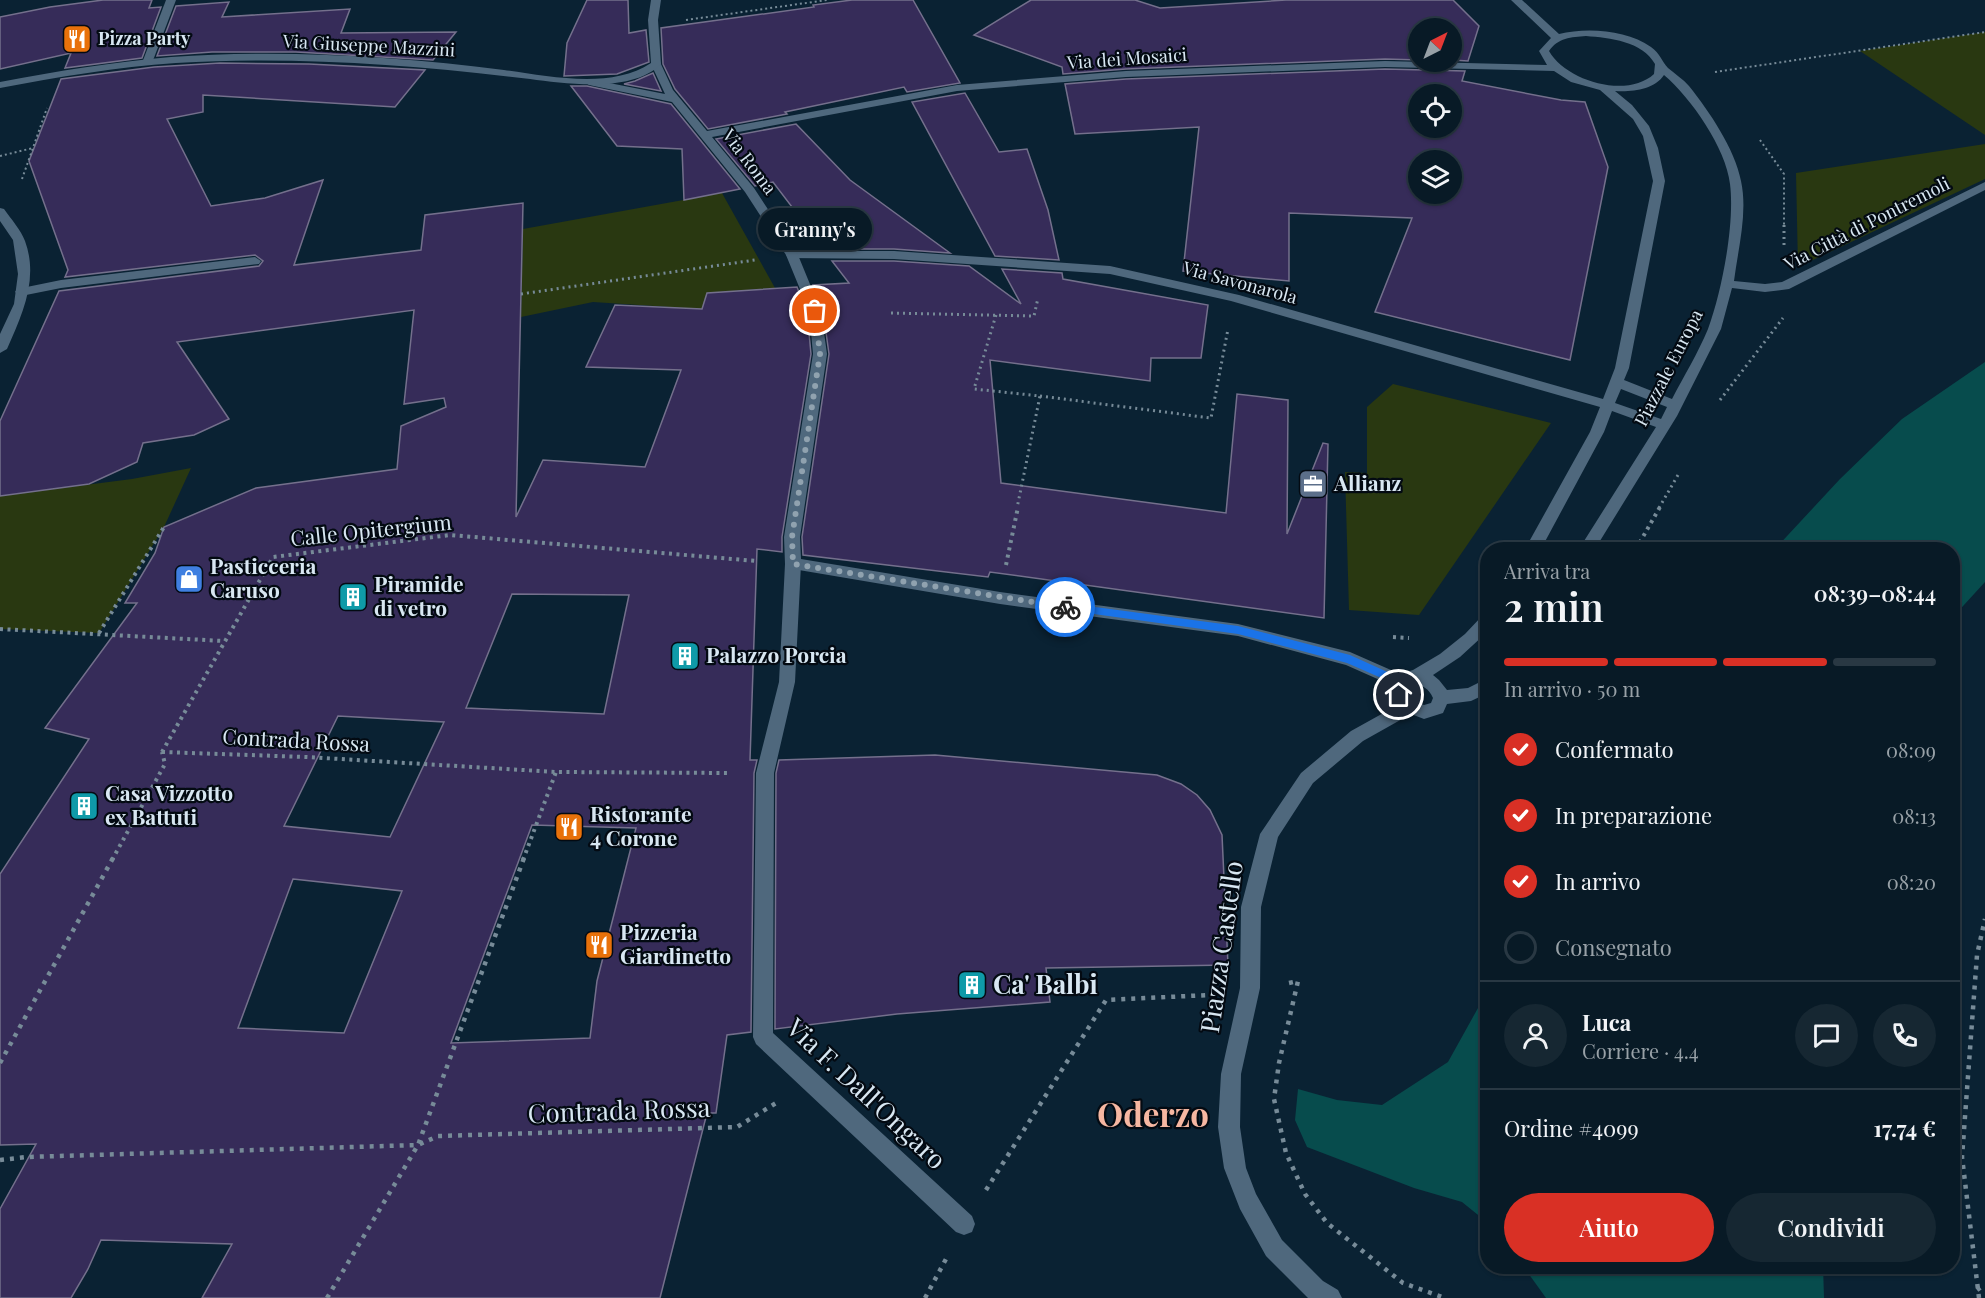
<!DOCTYPE html>
<html lang="it">
<head>
<meta charset="utf-8">
<style>
	body { margin:0; font-family:"Playfair Display",serif; background:#162732; color:#f1f3f6; height:100vh; display:flex; flex-direction:column; font-size:22px; white-space:nowrap }
	* { box-sizing:border-box; margin:0 }
	p { font-size:20px; color:#98a1a7 }
	.icon { flex:none; width:33px; height:33px; fill:none; stroke:currentColor; stroke-width:2; stroke-linecap:round; stroke-linejoin:round }
	.map { position:relative; flex:1; overflow:hidden }
	.side { position:absolute; left:1480px; top:542px; width:480px; height:732px; display:flex; flex-direction:column; background:#081a26; border-radius:24px; box-shadow:0 2px 4px #0004,0 0 0 2px #293843 }
	.side>* { flex:none }
	.needle { width:39px; rotate:42deg }
	.buttons { position:absolute; left:1408px; top:18px; display:grid; gap:12px }
	.buttons a { display:grid; place-items:center; width:54px; height:54px; border-radius:50%; background:#081a26; box-shadow:0 2px 4px #0004,0 0 0 2px #293843; font-size:30px }
	.pin { position:absolute; display:grid; place-items:center; width:51px; height:51px; color:#fff; margin:-26px; border:3px solid #fff; border-radius:50%; box-shadow:0 2px 6px #0007 }
	.courier { position:absolute; display:grid; place-items:center; width:60px; height:60px; margin:-30px; border:4px solid #1a73e8; border-radius:50%; background:#fff; color:#222; box-shadow:0 2px 8px #0007 }
	.bubble { position:absolute; height:42px; border-radius:21px; background:#081a26; box-shadow:0 2px 4px #0004,0 0 0 2px #293843; font-size:20px; font-weight:600; line-height:42px; text-align:center }
	.head em { font-style:normal; font-weight:600 }
	.head div { display:flex; flex-direction:column-reverse }
	.head { display:flex; align-items:center; justify-content:space-between; height:102px; padding:0 24px }
	h1 { font-size:39px; font-weight:600; line-height:45px }
	.bar { display:grid; grid-template-columns:repeat(4,1fr); gap:9px 6px; align-content:center; height:72px; padding:0 24px }
	.bar i { height:8px; border-radius:4px; background:#293843 }
	.bar .selected { background:#d93025 }
	.bar p { grid-column:span 4 }
	.line { display:flex; align-items:center; gap:15px; padding:0 24px; border-top:2px solid #293843 }
	.line div { flex:1 }
	.round { display:grid; place-items:center; flex:none; width:63px; height:63px; border-radius:32px; background:#162732 }
	ol { padding:0 24px; list-style:none }
	li { display:flex; align-items:center; gap:18px; height:66px }
	li p { margin-inline-start:auto }
	li .icon { padding:6px; border-radius:50%; background:#d93025; color:#fff; stroke-width:4 }
	li:last-child { color:#98a1a7 }
	li i { width:33px; height:33px; border:3px solid #293843; border-radius:50% }
	.cta { display:flex; gap:12px; margin-top:auto; padding:12px 24px }
	.cta a { flex:1; height:69px; border-radius:36px; background:#d93025; color:#fff; font-size:24px; font-weight:600; line-height:69px; text-align:center }
	.cta a+a { background:#162732; color:#f1f3f6 }
	.map>svg:first-child { display:block }
	.green { fill:#293811 }
	.water { fill:#074c4d }
	.building { fill:#362c59; stroke:#74708c; stroke-width:1.5; fill-rule:evenodd }
	.lines { fill:none; stroke-linecap:round; stroke-linejoin:round }
	.path-far3 { stroke:#778b98; stroke-width:2; stroke-dasharray:2 3; stroke-linecap:butt }
	.path-far2 { stroke:#778b98; stroke-width:3; stroke-dasharray:2 4; stroke-linecap:butt }
	.path-far1 { stroke:#778b98; stroke-width:4; stroke-dasharray:3 4.5; stroke-linecap:butt }
	.path { stroke:#778b98; stroke-width:4.5; stroke-dasharray:4 6; stroke-linecap:butt }
	.service { fill:#4f687d; fill-rule:evenodd }
	.pedestrian { fill:#4f687d; fill-rule:evenodd }
	.minor { fill:#4f687d; fill-rule:evenodd }
	.tertiary { fill:#4f687d; fill-rule:evenodd }
	.route { fill:#1a73e8 }
	.done { stroke:#90a2af; stroke-width:6; stroke-dasharray:0 10.8 }
	.labels { text-anchor:middle; stroke-width:4.5; stroke-linejoin:round; paint-order:stroke }
	.far-poi-label { font-size:18px; font-weight:bold; fill:#d8e7f2; stroke:#030a12; text-anchor:start }
	.far-street-label { font-size:18px; fill:#d8e7f2; stroke:#030a12 }
	.poi-label { font-size:21px; font-weight:bold; fill:#d8e7f2; stroke:#030a12; text-anchor:start }
	.street-label { font-size:21px; fill:#d8e7f2; stroke:#030a12 }
	.near-street-label { font-size:26px; fill:#d8e7f2; stroke:#030a12 }
	.near-poi-label { font-size:26px; font-weight:bold; fill:#d8e7f2; stroke:#030a12; text-anchor:start }
	.near-district-label { font-size:33px; font-weight:bold; fill:#f6b7a2; stroke:#030a12 }
</style>
</head>
<body>
<div class="map">
<svg width="1985" height="1298" viewBox="0 0 1985 1298">
	<rect width="100%" height="100%" fill="#0a2233"/>
	<!-- green -->
	<g class="green">
		<polygon points="1985,32 1985,135 1860,51"/>
		<polygon points="1985,144 1985,179 1798,267 1796,173"/>
		<polygon points="722,193 775,288 707,293 699,320 670,307 593,302 521,317 523,229"/>
		<polygon points="1393,384 1551,423 1419,615 1349,610 1345,472 1367,473 1367,407"/>
		<polygon points="191,468 164,527 99,633 0,629 0,496 132,479"/>
	</g>
	<!-- water -->
	<g class="water">
		<polygon points="1985,362 1985,582 1953,617 1953,549 1775,549 1840,479 1902,419"/>
		<polygon points="1488,990 1488,1223 1462,1202 1414,1188 1307,1147 1295,1120 1298,1089 1337,1100 1382,1105 1448,1062"/>
		<polygon points="1523,1266 1823,1266 1824,1298 1546,1298"/>
	</g>
	<!-- building -->
	<g class="building">
		<polygon points="103,0 152,0 149,8 161,7 142,58 65,68 71,53 0,69 0,17 50,7"/>
		<polygon points="587,0 628,0 629,33 646,30 649,62 617,74 564,76 567,43"/>
		<polygon points="852,0 913,0 960,83 907,92 904,87 785,112 787,114 708,129 675,89 663,64 661,28 814,7 813,5"/>
		<polygon points="1031,0 1135,0 1160,8 1286,0 1453,0 1479,26 1468,61 1452,60 1452,28 1419,28 1419,60 1385,59 1126,69 1063,74 1062,67 974,35"/>
		<polygon points="229,2 222,17 350,9 341,33 456,32 433,60 296,52 212,52 157,56 176,6"/>
		<path d="M220,63l89,1 116,6 -30,37 -192,-12v17l-36,7 44,87 54,-8 58,-18 -29,85 127,-15 4,-35 98,-12 -7,314 27,-57 102,7 36,-97 -95,-3 29,-62 87,4 5,-16 90,-6 10,25 4,42 -29,183v15l-25,-3 -7,211h7l-3,13 -3,259 -24,3 -11,78h-9l-47,185h-458l30,-54 -131,-4 -13,29 -17,29h-71v-89l36,-65 -36,1v-271l89,-135 -44,-11 92,-125h-12l30,-50 9,-26 92,-39 141,-19 4,-43 45,-19 -2,-9 -40,6 10,-94 -237,32 52,77 -35,16 -51,8 -6,19 -48,22 -89,12v-75l59,-130 200,-25 4,-5 -8,-6 -190,22 3,-7 -39,-109 32,-82 93,-12zM512,594l117,1 -25,119 -138,-6zM338,716l106,6 -54,115 -106,-11zM532,825l104,3 -39,153 -7,57 -139,5zM293,879l109,12 -58,142 -106,-5z"/>
		<path d="M1385,69l80,2 -3,10 99,19 24,2 23,65 -38,193 -195,-48 37,-94 -123,-5v68l-106,-10 16,-144 -124,7 -10,-50 61,-5zM1419,94h33v34h-33zM1419,160h33v34h-33z"/>
		<polygon points="653,73 661,91 624,84 635,81"/>
		<polygon points="571,86 587,86 671,104 740,189 684,200 682,149 617,146"/>
		<polygon points="965,93 999,152 1027,149 1048,210 1059,260 995,256 912,102"/>
		<polygon points="796,124 850,180 950,253 894,249 824,249 773,182 755,186 716,139"/>
		<polygon points="832,261 894,261 969,266 1021,304 1002,269 1062,273 1063,279 1208,305 1201,358 1151,358 1150,381 990,360 1001,483 1226,513 1237,394 1288,400 1287,534 1323,443 1328,444 1324,618 990,572 988,577 803,555 802,537 829,354 823,311 813,285 849,283"/>
		<polygon points="935,755 1157,775 1181,784 1197,795 1210,810 1222,835 1228,965 1046,968 1050,1002 897,1014 775,1029 776,773 779,760"/>
	</g>
	<g class="lines">
		<!-- path-far3 -->
		<g class="path-far3">
			<polyline points="686,20 827,0"/>
			<polyline points="1715,72 1985,32"/>
			<polyline points="1760,140 1784,174 1784,226"/>
			<polyline points="0,156 33,148"/>
			<polyline points="22,179 47,108"/>
		</g>
		<!-- path-far2 -->
		<g class="path-far2">
			<polyline points="1784,225 1784,247"/>
			<polyline points="521,294 755,260"/>
			<polyline points="891,313 1034,316 1038,298"/>
			<polyline points="996,315 974,389 1040,396 1017,508"/>
			<polyline points="1040,396 1211,418 1228,329"/>
			<polyline points="1720,400 1783,318"/>
			<polyline points="1659,508 1678,475"/>
		</g>
		<!-- path-far1 -->
		<g class="path-far1">
			<polyline points="1636,549 1660,507"/>
			<polyline points="1006,565 1018,507"/>
			<polyline points="0,629 224,641"/>
			<polyline points="99,633 164,527"/>
			<polyline points="1393,637 1409,638"/>
			<polyline points="162,752 273,557 450,535 756,561"/>
			<polyline points="162,752 307,757 556,772 729,773"/>
			<polyline points="112,860 165,764 162,752"/>
			<polyline points="523,860 556,772"/>
		</g>
		<!-- path -->
		<g class="path">
			<polyline points="1289,983 1298,981 1279,1063 1274,1099 1286,1153 1305,1194 1327,1223 1403,1283 1445,1298"/>
			<polyline points="0,1063 113,858"/>
			<polyline points="0,1160 27,1157 418,1145 524,858"/>
			<polyline points="986,1190 1106,1000 1209,995"/>
			<polyline points="1977,1290 1985,1284"/>
			<polyline points="327,1298 418,1145 438,1136 737,1127 776,1103"/>
			<polyline points="925,1298 946,1259"/>
			<polyline points="1979,1298 1962,1157 1977,955 1985,919"/>
		</g>
		<!-- service -->
		<polygon class="service" points="255,257 261,261 259,264 61,288 21,296 15,292 17,289 61,280"/>
		<!-- pedestrian -->
		<g class="pedestrian">
			<polygon points="792,251 894,251 900,255 894,259 788,258 786,255 788,252"/>
			<polygon points="793,558 799,560 801,564 795,682 774,773 773,1033 972,1216 975,1224 972,1232 964,1235 956,1232 756,1044 753,1037 756,773 779,682 785,564 787,560"/>
		</g>
		<!-- minor -->
		<g class="minor">
			<polygon points="166,0 176,0 152,63 143,65 142,63"/>
			<path d="M1511,0h11l37,34c28,-7 68,-4 92,13 9,6 11,15 17,21 7,6 15,11 21,18 20,25 46,63 52,95 7,32 -3,68 -7,100l31,3 17,-2 203,-100v8l-196,99 -24,3 -33,-4 -11,41 -44,87 -82,133h-16l77,-122 -44,-16 -8,21 -63,117h-16l65,-117 10,-25 -369,-106 -121,-27 -216,-15 -6,-4 6,-4 216,15 129,29 364,104 12,-31 38,-187 -10,-45 -10,-17 -33,-29 -29,-8 -17,-11 -169,-4 -259,10 -169,14 -245,46 42,51 44,67 23,56 6,43 -27,183 1,22 199,33 238,32 112,28 50,22 13,-4 27,-16 25,-20 17,-18 6,-2v17l-3,3 -25,23 -27,18 6,5 8,10 21,-2 20,-10v15l-17,8 -24,3 -4,9 -19,6 -13,-5 -48,27 -50,42 -35,54 -17,70 -1,81 -19,86 -1,53 6,41 10,26 26,46 41,41 15,9 4,8h-34l-42,-42 -26,-47 -16,-41 -6,-41 3,-53 19,-86 1,-81 19,-73 41,-61 50,-42 45,-25 -6,-16 1,-5 -45,-20 -108,-29 -238,-32 -213,-36 -2,-4 -1,-27 29,-183 -4,-43 -23,-56 -41,-63 -73,-90 -83,-17 -5,-3 5,-3 76,15 -14,-30 9,-2 13,28 34,41 250,-46 169,-14 259,-10 162,4 -8,-14 12,-13zM1586,36c24,2 56,5 69,28l-1,10c-27,25 -88,7 -105,-23 9,-13 22,-14 37,-15zM1664,75c27,23 62,73 66,109 5,39 -8,107 -22,145 -10,24 -24,47 -36,70l-48,-19 5,-12 36,-187 -7,-33 -9,-22 -17,-21 -17,-14c17,1 39,-1 49,-16zM1621,389l46,18 -6,12 -46,-16zM1412,684c10,0 17,5 21,14l-2,5 -7,2 -14,-6 -4,-9z"/>
		</g>
		<!-- tertiary -->
		<g class="tertiary">
			<path d="M651,0h10l-3,20 3,44c-28,29 -94,20 -131,15 -117,-14 -236,-23 -354,-16 -59,4 -118,14 -176,25v-6c57,-11 114,-20 171,-25 108,-8 226,-1 333,13 45,6 106,20 147,-7l-3,-43z"/>
			<path d="M0,208l4,1c7,10 17,21 21,32 14,38 -3,74 -18,108l-7,4v-19l14,-30 4,-30 -5,-34 -13,-19z"/>
		</g>
	</g>
	<!-- route -->
	<polygon class="route" points="1065,603 1238,626 1350,655 1405,680 1402,698 1395,698 1393,690 1395,684 1347,663 1238,634 1065,610 1060,607"/>
	<g class="lines">
		<!-- done -->
		<polyline class="done" points="815,311 820,354 792,537 793,564 1065,607"/>
	</g>
	<!-- icons -->
	<defs>
		<g id="restaurant-square" transform="scale(1.5)"><rect x="-9" y="-9" width="18" height="18" rx="4" fill="#e8710a" stroke="#030a12"/><path d="M-5-6h1v4h1v-4h1v4h1v-4h1v5L-1.5 .5V6h-2V.5L-5-1ZM5-6V6H3V1.5H1.5Q1.5-4 5-6Z" fill="#fff"/></g>
		<g id="office-square" transform="scale(1.5)"><rect x="-9" y="-9" width="18" height="18" rx="4" fill="#5c6f8a" stroke="#030a12"/><path d="M-6-3h4V-5.5h4V-3h4V5H-6ZM-1-4.5V-3h2v-1.5ZM-6 0V1H6V0Z" fill="#fff"/></g>
		<g id="shop-square" transform="scale(1.5)"><rect x="-9" y="-9" width="18" height="18" rx="4" fill="#3f7fe0" stroke="#030a12"/><path d="M-5-2.5h2.3a2.7 3.5 0 0 1 5.4 0H5L5.5 6h-11ZM-1.5-2.5h3a1.5 2.3 0 0 0-3 0Z" fill="#fff"/></g>
		<g id="building-square" transform="scale(1.5)"><rect x="-9" y="-9" width="18" height="18" rx="4" fill="#0f9aa8" stroke="#030a12"/><path d="M-4-6H4V6H1V3H-1V6H-4ZM-2.5-4.3h1.7v1.8h-1.7ZM.8-4.3h1.7v1.8H.8ZM-2.5-1h1.7V.8h-1.7ZM.8-1h1.7V.8H.8Z" fill="#fff"/></g>
	</defs>
	<g fill-rule="evenodd">
		<use href="#restaurant-square" x="77" y="39"/>
		<use href="#office-square" x="1313" y="484"/>
		<use href="#shop-square" x="189" y="579"/>
		<use href="#building-square" x="353" y="597"/>
		<use href="#building-square" x="685" y="656"/>
		<use href="#building-square" x="84" y="806"/>
		<use href="#restaurant-square" x="569" y="827"/>
		<use href="#restaurant-square" x="599" y="945"/>
		<use href="#building-square" x="972" y="985"/>
	</g>
	<g class="labels">
		<!-- far-poi labels -->
		<g class="far-poi-label">
			<text x="98" y="45">Pizza Party</text>
		</g>
		<!-- far-street labels -->
		<g class="far-street-label">
			<text transform="translate(369 46) rotate(3)" y="6">Via Giuseppe Mazzini</text>
			<text transform="translate(1127 59) rotate(-4)" y="6">Via dei Mosaici</text>
			<text transform="translate(749 162) rotate(53)" y="6">Via Roma</text>
			<text transform="translate(1867 224) rotate(-27)" y="6">Via Città di Pontremoli</text>
			<text transform="translate(1240 283) rotate(15)" y="6">Via Savonarola</text>
			<text transform="translate(1669 368) rotate(-63)" y="6">Piazzale Europa</text>
		</g>
		<!-- poi labels -->
		<g class="poi-label">
			<text x="1334" y="491">Allianz</text>
			<text x="210" y="574">Pasticceria<tspan x="210" dy="24">Caruso</tspan></text>
			<text x="374" y="592">Piramide<tspan x="374" dy="24">di vetro</tspan></text>
			<text x="706" y="663">Palazzo Porcia</text>
			<text x="105" y="801">Casa Vizzotto<tspan x="105" dy="24">ex Battuti</tspan></text>
			<text x="590" y="822">Ristorante<tspan x="590" dy="24">4 Corone</tspan></text>
			<text x="620" y="940">Pizzeria<tspan x="620" dy="24">Giardinetto</tspan></text>
		</g>
		<!-- street labels -->
		<g class="street-label">
			<text transform="translate(371 531) rotate(-6)" y="7">Calle Opitergium</text>
			<text transform="translate(296 741) rotate(3)" y="7">Contrada Rossa</text>
		</g>
		<!-- near-street labels -->
		<g class="near-street-label">
			<text transform="translate(1222 947) rotate(-82)" y="9">Piazza Castello</text>
			<text transform="translate(866 1094) rotate(43)" y="9">Via F. Dall'Ongaro</text>
			<text transform="translate(619 1111) rotate(-2)" y="9">Contrada Rossa</text>
		</g>
		<!-- near-poi labels -->
		<g class="near-poi-label">
			<text x="993" y="994">Ca' Balbi</text>
		</g>
		<!-- near-district labels -->
		<g class="near-district-label">
			<text x="1153" y="1127">Oderzo</text>
		</g>
	</g>
</svg>
<div class="buttons">
<a><svg class="needle" viewBox="-14 -14 28 28"><path d="M0-13l5 13h-10z" fill="#e53935"/><path d="M0 13l5-13h-10z" fill="#98a1a7"/></svg></a>
<a><svg class="icon" aria-label="locate" viewBox="0 0 24 24"><circle cx="12" cy="12" r="6"/><path d="M12 2v4M12 18v4M2 12h4M18 12h4"/></svg></a>
<a><svg class="icon" aria-label="layers" viewBox="0 0 24 24"><path d="M12 4l9 5-9 5-9-5zM3 14l9 5 9-5"/></svg></a>
</div>
<div class="pin" style="left:815px;top:311px;background:#ea580c"><svg class="icon" aria-label="bag" viewBox="0 0 24 24"><path d="M5 8h14l-1 12H6zM9 8a3 3 0 0 1 6 0"/></svg></div>
<div class="pin" style="left:1399px;top:695px;background:#1f2937"><svg class="icon" aria-label="home" viewBox="0 0 24 24"><path d="M3 11l9-7 9 7M6 9v11h12V9"/></svg></div>
<div class="courier" style="left:1065px;top:607px"><svg class="icon" aria-label="bike" viewBox="0 0 24 24"><circle cx="6" cy="16" r="4"/><circle cx="18" cy="16" r="4"/><path d="M6 16l4-8h5l3 8M10 8l3 8H6M13 5h3"/></svg></div>
<div class="bubble" style="left:758px;top:208px;width:114px">Granny's</div>
<section class="side">
<div class="head"><div><h1>2 min</h1><p>Arriva tra</p></div><em>08:39–08:44</em></div>
<div class="bar"><i class="selected"></i><i class="selected"></i><i class="selected"></i><i></i><p>In arrivo · 50 m</p></div>
<ol>
<li><svg class="icon" aria-label="check" viewBox="0 0 24 24"><path d="M5 12l5 5 9-10"/></svg>Confermato<p>08:09</p></li>
<li><svg class="icon" aria-label="check" viewBox="0 0 24 24"><path d="M5 12l5 5 9-10"/></svg>In preparazione<p>08:13</p></li>
<li><svg class="icon" aria-label="check" viewBox="0 0 24 24"><path d="M5 12l5 5 9-10"/></svg>In arrivo<p>08:20</p></li>
<li><i></i>Consegnato</li>
</ol>
<div class="line" style="height:108px"><a class="round"><svg class="icon" aria-label="person" viewBox="0 0 24 24"><circle cx="12" cy="8" r="4"/><path d="M4 21q1-7 8-7t8 7"/></svg></a><div><b>Luca</b><p>Corriere · 4.4</p></div><a class="round"><svg class="icon" aria-label="chat" viewBox="0 0 24 24"><path d="M4 5h16v11H9l-5 4z"/></svg></a><a class="round"><svg class="icon" aria-label="phone" viewBox="0 0 24 24"><path d="M5 4h4l2 5-3 2q2 4 5 5l2-3 5 2v4C11 20 4 13 5 4z"/></svg></a></div>
<div class="line" style="height:78px"><div>Ordine #4099</div><b>17.74 €</b></div>
<div class="cta"><a>Aiuto</a><a>Condividi</a></div>
</section>
</div>
</body>
</html>
